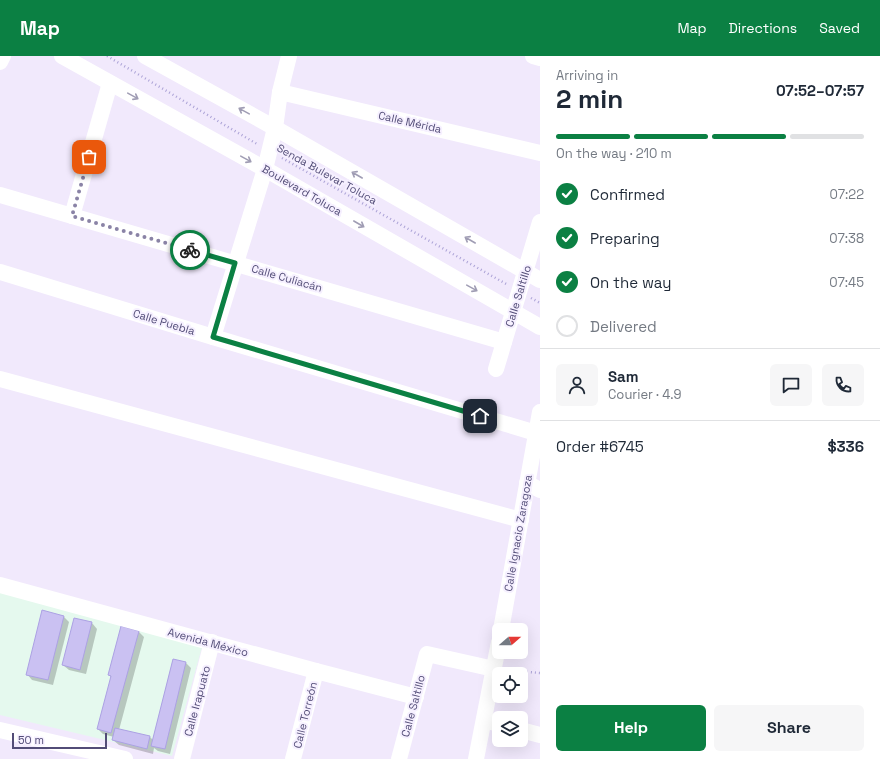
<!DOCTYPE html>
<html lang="en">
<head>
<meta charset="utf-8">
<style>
	body { margin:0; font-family:"Space Grotesk",sans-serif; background:#f6f6f7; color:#1f2937; height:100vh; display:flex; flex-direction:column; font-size:15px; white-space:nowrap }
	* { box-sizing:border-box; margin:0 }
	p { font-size:13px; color:#747a83 }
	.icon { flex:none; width:22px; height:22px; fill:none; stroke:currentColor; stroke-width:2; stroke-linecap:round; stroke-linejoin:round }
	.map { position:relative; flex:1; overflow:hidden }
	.details { display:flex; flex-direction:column; background:#fff; width:340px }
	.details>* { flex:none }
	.needle { width:26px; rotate:70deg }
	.tools { position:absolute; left:492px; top:567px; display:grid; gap:8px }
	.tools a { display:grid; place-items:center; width:36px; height:36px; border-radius:6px; background:#fff; box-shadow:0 4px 16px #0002; font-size:20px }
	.scale { position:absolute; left:12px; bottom:10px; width:95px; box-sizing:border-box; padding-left:4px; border:2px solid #524c77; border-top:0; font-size:11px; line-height:14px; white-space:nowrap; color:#524c77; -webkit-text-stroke:3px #f6f0ff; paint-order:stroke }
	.pin { position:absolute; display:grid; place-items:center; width:34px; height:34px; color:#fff; margin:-17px; border-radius:8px; box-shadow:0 2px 6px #0006 }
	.courier { position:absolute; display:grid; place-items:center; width:40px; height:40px; margin:-20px; border:3px solid #0b8043; border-radius:50%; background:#fff; color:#222; box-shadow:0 1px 5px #0007 }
	.head em { font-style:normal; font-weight:600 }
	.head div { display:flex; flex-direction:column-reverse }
	.head { display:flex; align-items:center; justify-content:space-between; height:68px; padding:0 16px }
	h1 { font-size:26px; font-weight:600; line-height:30px }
	.bar { display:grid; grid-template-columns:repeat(4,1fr); gap:6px 4px; align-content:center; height:48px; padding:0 16px }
	.bar i { height:5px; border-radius:3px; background:#e0e1e3 }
	.bar .on { background:#0b8043 }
	.bar p { grid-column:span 4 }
	.line { display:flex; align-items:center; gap:10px; padding:0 16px; border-top:1px solid #e0e1e3 }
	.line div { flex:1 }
	.round { display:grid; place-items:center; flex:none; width:42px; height:42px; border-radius:6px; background:#f6f6f7 }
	ol { padding:0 16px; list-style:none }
	li { display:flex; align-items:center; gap:12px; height:44px }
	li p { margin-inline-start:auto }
	li .icon { padding:4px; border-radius:50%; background:#0b8043; color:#fff; stroke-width:4 }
	li:last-child { color:#747a83 }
	li i { width:22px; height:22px; border:2px solid #e0e1e3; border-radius:50% }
	.button { display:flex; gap:8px; margin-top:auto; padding:8px 16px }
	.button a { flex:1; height:46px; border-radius:6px; background:#0b8043; color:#fff; font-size:16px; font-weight:600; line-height:46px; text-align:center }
	.button a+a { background:#f6f6f7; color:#1f2937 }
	header { display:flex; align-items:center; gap:24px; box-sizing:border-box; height:56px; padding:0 20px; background:#0b8043; color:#fff }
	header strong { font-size:19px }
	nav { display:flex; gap:22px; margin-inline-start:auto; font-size:14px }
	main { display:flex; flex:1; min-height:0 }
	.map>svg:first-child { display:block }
	.education { fill:#e5f9ee }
	.shadow { fill:#0003 }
	.building { fill:#cac1f2; stroke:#aca1e4 }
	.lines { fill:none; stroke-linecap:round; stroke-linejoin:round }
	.path { stroke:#aca3d7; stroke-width:2.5; stroke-dasharray:1 3; stroke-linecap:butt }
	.minor { stroke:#fff; stroke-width:16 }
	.oneway { stroke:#a09db4 }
	.done { stroke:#8a83a6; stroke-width:4; stroke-dasharray:0 7.2 }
	.route { stroke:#0b8043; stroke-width:5 }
	.labels { text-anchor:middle; stroke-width:4; stroke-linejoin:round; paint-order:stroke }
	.street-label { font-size:11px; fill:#524c77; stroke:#f6f0ff }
</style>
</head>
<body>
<header>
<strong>Map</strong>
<nav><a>Map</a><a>Directions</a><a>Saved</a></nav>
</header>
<main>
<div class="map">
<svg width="540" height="703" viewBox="0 0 540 703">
	<rect width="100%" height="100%" fill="#f1e9fc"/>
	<!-- education -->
	<polygon class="education" points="0,536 202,591 172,700 0,659"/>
	<!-- shadow -->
	<g class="shadow">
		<polygon points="63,560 69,566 53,629 32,624 27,618"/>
		<polygon points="75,563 92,567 97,573 86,618 69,614 63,609"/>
		<polygon points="139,576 144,581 119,674 150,681 153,684 173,604 186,607 191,612 170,698 158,695 154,692 153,698 119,689 113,684 114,681 103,678 98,673 112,622 109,619"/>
	</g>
	<!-- building -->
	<g class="building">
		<polygon points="42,554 64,560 48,624 26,619"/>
		<polygon points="74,562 92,566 80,614 62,609"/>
		<polygon points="121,570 139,575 111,677 97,673 111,620 108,619"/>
		<polygon points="173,603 186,606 165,693 151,690"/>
		<polygon points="115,672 150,680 147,693 112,684"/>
	</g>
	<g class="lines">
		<!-- path -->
		<g class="path">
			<polyline points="107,0 257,88"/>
			<polyline points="282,102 508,229"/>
			<polyline points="531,242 540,247"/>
			<polyline points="507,614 540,617"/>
		</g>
		<!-- minor -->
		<g class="minor">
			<polyline points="62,0 265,113 540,271"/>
			<polyline points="145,0 275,72 540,224"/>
			<polyline points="533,0 540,2"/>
			<polyline points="0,6 3,0"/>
			<polyline points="280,36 540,97"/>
			<polyline points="0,139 504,286"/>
			<polyline points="72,160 110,27"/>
			<polyline points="0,216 213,281 536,377"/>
			<polyline points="213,281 265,113 275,72 280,36 289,0"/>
			<polyline points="496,313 540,166"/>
			<polyline points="0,323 521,464"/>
			<polyline points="527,427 540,434"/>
			<polyline points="0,529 316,615 416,641"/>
			<polyline points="501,574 540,356"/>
			<polyline points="484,664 499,668"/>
			<polyline points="0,674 125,703"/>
			<polyline points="521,674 540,679"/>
			<polyline points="182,703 212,586"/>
			<polyline points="293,703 316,615"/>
			<polyline points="399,703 427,598 494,613"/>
			<polyline points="476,703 499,586"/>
		</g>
	</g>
	<!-- one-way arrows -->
	<defs><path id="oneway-shaft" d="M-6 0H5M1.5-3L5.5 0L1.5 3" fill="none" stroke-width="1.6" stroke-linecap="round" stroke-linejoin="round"/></defs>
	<g class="oneway">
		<use href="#oneway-shaft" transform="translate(133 40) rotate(29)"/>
		<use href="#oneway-shaft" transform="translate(244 55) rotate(-151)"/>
		<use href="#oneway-shaft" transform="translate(246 103) rotate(29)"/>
		<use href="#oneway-shaft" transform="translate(357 119) rotate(-150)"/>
		<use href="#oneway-shaft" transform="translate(359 168) rotate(30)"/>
		<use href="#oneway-shaft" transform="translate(470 184) rotate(-150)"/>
		<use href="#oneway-shaft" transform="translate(472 232) rotate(29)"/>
	</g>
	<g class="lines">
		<!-- done -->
		<polyline class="done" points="89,101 72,160 190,194"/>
		<!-- route -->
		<polyline class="route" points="190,194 235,207 213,281 480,360"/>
	</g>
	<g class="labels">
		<!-- street labels -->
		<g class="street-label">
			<text transform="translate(410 66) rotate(13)" y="4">Calle Mérida</text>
			<text transform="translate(327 118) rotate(29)" y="4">Senda Bulevar Toluca</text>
			<text transform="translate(302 134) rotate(30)" y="4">Boulevard Toluca</text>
			<text transform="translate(287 222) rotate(16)" y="4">Calle Culiacán</text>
			<text transform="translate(518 240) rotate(-73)" y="4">Calle Saltillo</text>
			<text transform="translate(164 266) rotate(17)" y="4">Calle Puebla</text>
			<text transform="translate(518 477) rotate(-80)" y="4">Calle Ignacio Zaragoza</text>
			<text transform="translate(208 586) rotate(15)" y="4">Avenida México</text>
			<text transform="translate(197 645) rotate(-75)" y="4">Calle Irapuato</text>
			<text transform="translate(413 650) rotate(-75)" y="4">Calle Saltillo</text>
			<text transform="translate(305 659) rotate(-76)" y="4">Calle Torreón</text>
		</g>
	</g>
</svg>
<div class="tools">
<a><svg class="needle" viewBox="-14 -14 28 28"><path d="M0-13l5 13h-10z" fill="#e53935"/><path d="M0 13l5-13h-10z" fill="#747a83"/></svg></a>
<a><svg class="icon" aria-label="locate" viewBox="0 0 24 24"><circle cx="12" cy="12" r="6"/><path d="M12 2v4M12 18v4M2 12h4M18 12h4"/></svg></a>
<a><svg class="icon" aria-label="layers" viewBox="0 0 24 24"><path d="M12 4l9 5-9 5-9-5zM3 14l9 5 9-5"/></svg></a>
</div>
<div class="scale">50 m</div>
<div class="pin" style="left:89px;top:101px;background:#ea580c"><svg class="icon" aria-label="bag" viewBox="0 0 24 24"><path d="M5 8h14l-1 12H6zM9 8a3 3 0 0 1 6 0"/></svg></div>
<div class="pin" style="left:480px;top:360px;background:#1f2937"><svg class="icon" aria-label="home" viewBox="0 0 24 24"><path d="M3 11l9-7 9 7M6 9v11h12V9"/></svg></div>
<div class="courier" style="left:190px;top:194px"><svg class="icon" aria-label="bike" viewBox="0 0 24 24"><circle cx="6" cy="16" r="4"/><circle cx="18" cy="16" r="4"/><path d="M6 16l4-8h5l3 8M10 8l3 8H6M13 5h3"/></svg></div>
</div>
<section class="details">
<div class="head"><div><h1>2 min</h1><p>Arriving in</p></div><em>07:52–07:57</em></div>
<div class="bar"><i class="on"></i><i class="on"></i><i class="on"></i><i></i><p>On the way · 210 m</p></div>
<ol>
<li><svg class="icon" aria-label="check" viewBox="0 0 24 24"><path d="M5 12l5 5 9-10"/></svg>Confirmed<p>07:22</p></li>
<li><svg class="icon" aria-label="check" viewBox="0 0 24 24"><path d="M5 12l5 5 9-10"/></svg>Preparing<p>07:38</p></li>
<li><svg class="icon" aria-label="check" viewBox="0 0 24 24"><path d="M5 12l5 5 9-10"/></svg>On the way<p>07:45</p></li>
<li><i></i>Delivered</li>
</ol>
<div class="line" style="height:72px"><a class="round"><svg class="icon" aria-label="person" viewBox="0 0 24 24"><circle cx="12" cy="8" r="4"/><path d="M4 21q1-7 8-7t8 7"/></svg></a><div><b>Sam</b><p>Courier · 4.9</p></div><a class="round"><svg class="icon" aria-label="chat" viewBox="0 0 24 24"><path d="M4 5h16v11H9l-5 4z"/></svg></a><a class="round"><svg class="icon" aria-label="phone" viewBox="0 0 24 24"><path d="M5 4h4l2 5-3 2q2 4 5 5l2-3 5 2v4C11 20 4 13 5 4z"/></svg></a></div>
<div class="line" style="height:52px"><div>Order #6745</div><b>$336</b></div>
<div class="button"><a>Help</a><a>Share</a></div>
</section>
</main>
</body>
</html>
